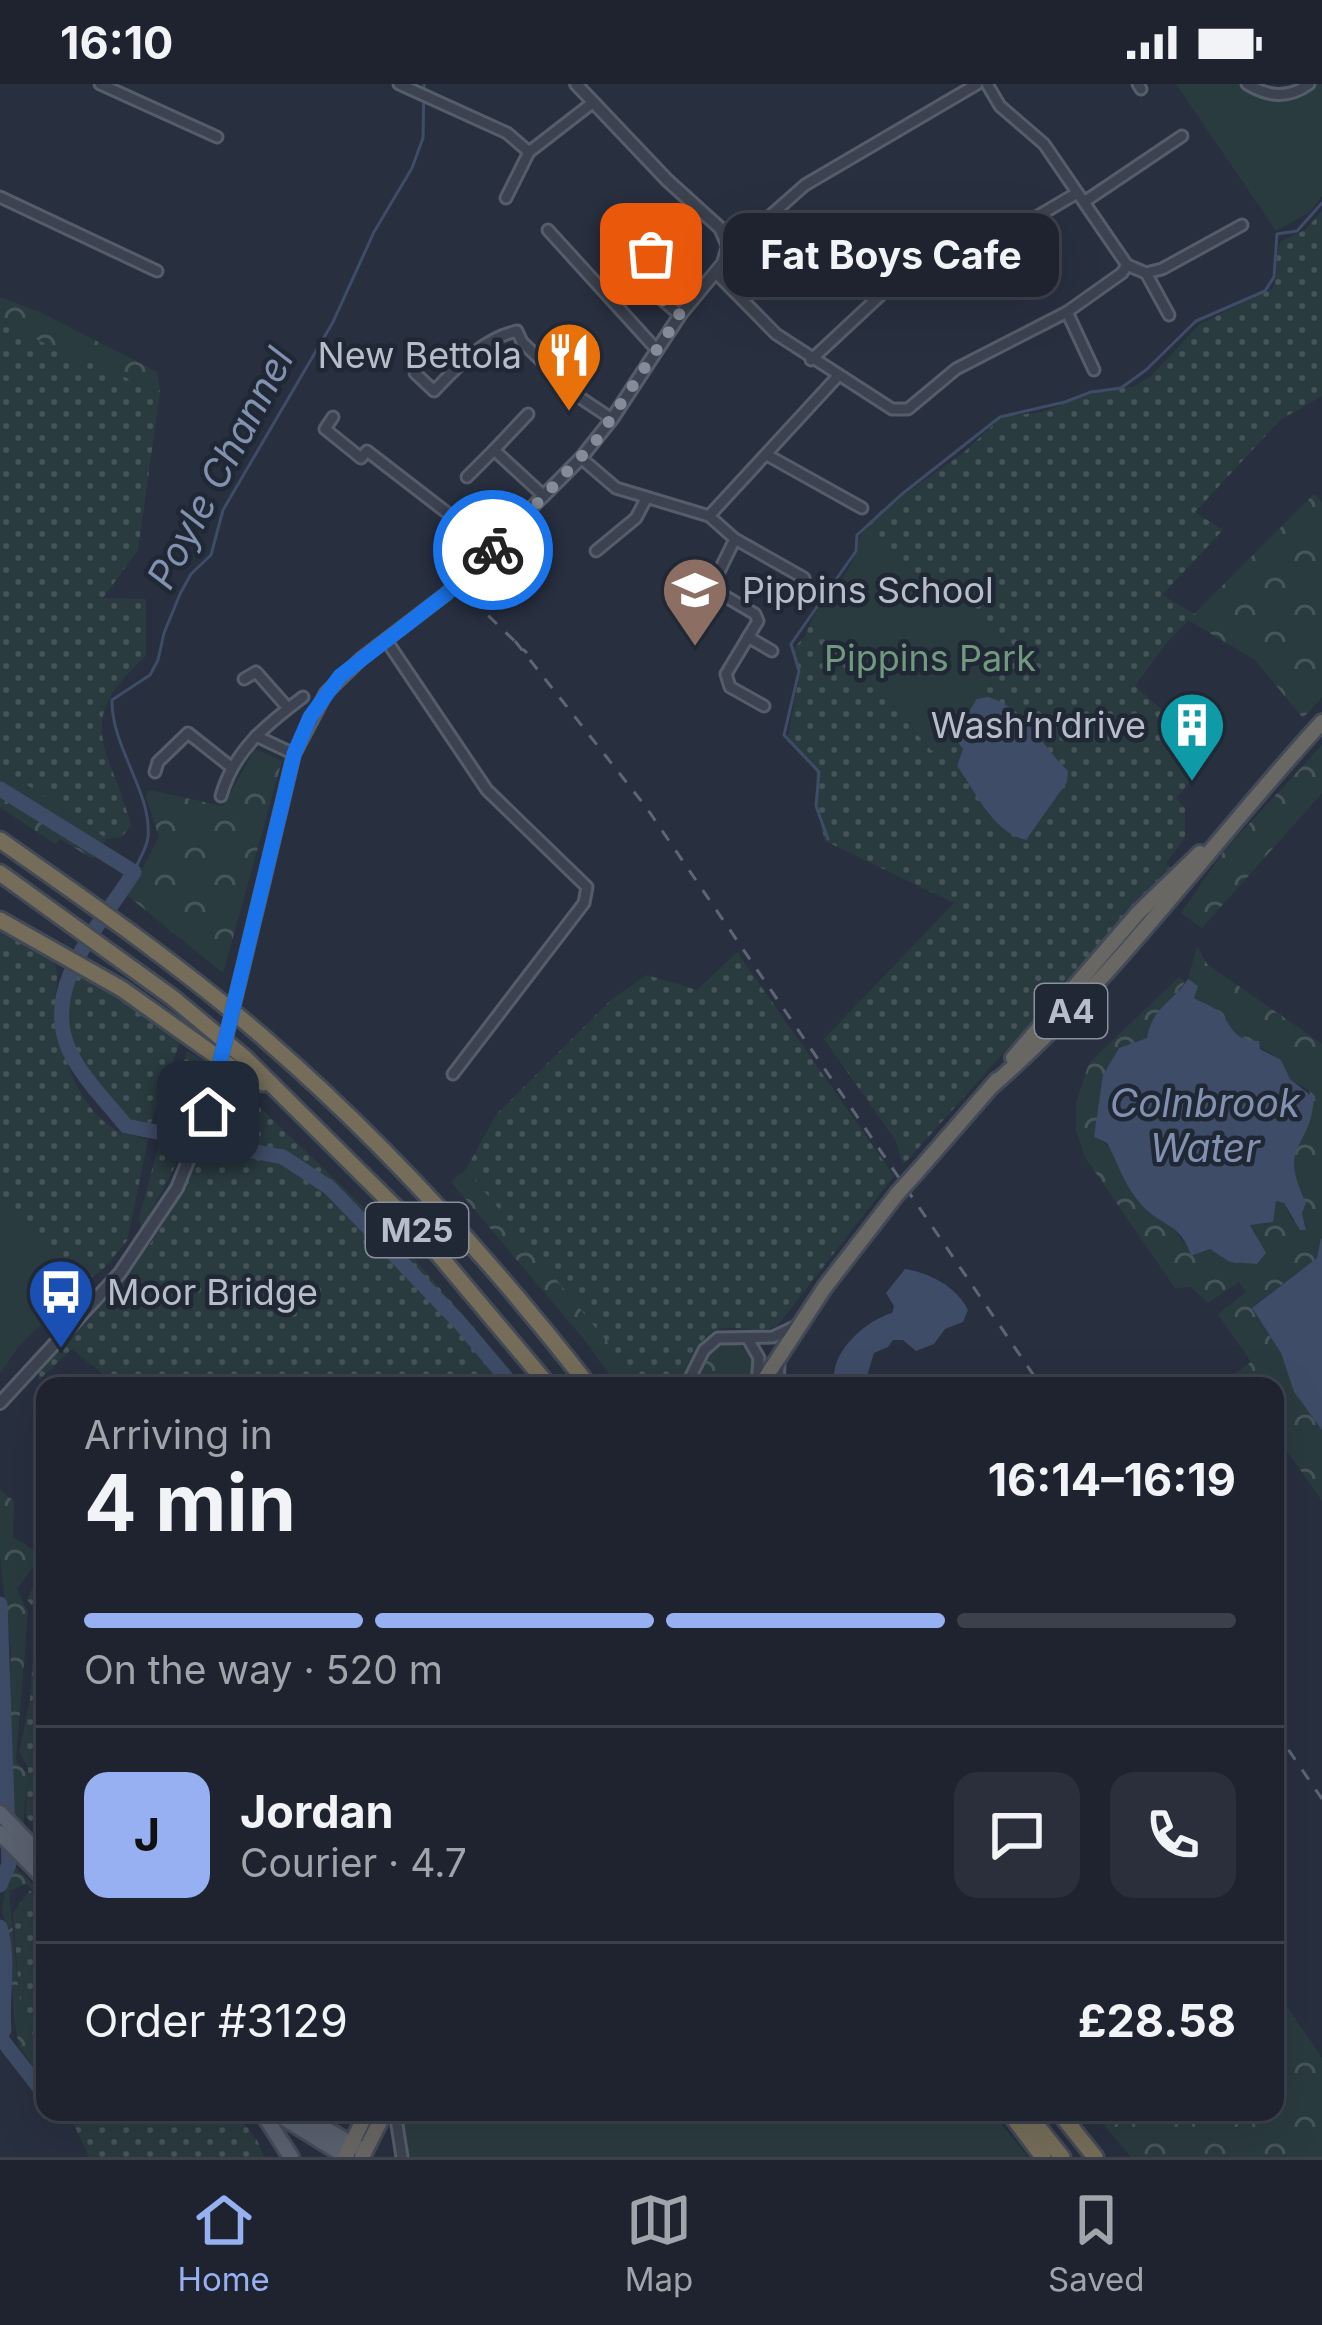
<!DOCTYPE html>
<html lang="en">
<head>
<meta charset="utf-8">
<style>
	body { margin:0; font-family:Inter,sans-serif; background:#2b2f3b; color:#f1f3f6; height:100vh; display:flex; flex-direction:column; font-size:45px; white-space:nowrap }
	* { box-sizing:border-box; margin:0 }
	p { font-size:39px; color:#a1a4aa }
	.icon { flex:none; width:66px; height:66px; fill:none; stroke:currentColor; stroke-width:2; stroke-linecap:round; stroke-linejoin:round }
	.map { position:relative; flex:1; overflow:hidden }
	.side { position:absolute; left:36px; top:1293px; width:1248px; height:744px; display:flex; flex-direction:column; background:#1e232f; border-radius:24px; box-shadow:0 12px 48px #0002,0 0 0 3px #3c404b }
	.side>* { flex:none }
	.pin { position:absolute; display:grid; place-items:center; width:102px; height:102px; color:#fff; margin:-51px; border-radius:24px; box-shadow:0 6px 18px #0006 }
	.courier { position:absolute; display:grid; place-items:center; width:120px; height:120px; margin:-60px; border:9px solid #1a73e8; border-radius:50%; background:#fff; color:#222; box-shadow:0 3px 15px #0007 }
	.bubble { position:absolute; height:84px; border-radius:24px; background:#1e232f; box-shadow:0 12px 48px #0002,0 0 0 3px #3c404b; font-size:39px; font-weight:700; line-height:84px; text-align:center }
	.overview em { font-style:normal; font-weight:700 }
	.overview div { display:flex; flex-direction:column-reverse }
	.overview { display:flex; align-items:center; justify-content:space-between; height:204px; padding:0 48px }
	h1 { font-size:78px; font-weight:700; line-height:90px }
	.bar { display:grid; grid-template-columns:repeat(4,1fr); gap:18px 12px; align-content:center; height:144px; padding:0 48px }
	.bar i { height:15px; border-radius:9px; background:#3c404b }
	.bar .active { background:#96b0f1 }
	.bar p { grid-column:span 4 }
	.line { display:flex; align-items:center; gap:30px; padding:0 48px; border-top:3px solid #3c404b }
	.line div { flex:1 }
	.round { display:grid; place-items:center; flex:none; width:126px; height:126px; border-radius:24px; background:#2b2f3b }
	.status { display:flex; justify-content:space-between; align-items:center; height:84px; padding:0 60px; background:#1e232f; direction:ltr }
	.status svg { height:33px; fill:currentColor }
	.tab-bar { display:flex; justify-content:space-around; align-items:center; height:168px; border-top:3px solid #3c404b; background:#1e232f; font-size:33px; color:#a1a4aa }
	.tab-bar a { display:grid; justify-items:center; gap:6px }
	.tab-bar .active { color:#96b0f1 }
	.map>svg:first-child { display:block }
	.grass { fill:url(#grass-dots) }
	.forest { fill:url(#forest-crowns) }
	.park { fill:#2a3b40 }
	.water { fill:#3f4c67 }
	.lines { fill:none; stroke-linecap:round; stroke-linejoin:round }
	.stream { stroke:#3f4c67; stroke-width:3 }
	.river { stroke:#3f4c67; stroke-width:15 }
	.minor-casing { stroke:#565d6a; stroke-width:15 }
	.tertiary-casing { stroke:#565d6a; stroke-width:16 }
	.primary-casing { stroke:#454b59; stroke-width:20 }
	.trunk-casing { stroke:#434a57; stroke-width:20 }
	.motorway-casing { stroke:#434a57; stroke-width:21 }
	.minor { stroke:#3c424f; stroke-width:9 }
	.tertiary { stroke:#3c424f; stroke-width:10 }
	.primary { stroke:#5a616f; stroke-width:14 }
	.trunk { stroke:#686764; stroke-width:14 }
	.motorway { stroke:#756d59; stroke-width:15 }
	.rail { stroke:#5e6676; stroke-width:3; stroke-dasharray:12 12; stroke-linecap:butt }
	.tertiary-bridge-casing { stroke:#565d6a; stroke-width:16; stroke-linecap:butt }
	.trunk-bridge-casing { stroke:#434a57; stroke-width:20; stroke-linecap:butt }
	.tertiary-bridge { stroke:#3c424f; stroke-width:10 }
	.trunk-bridge { stroke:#686764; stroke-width:14 }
	.done { stroke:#868b99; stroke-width:12; stroke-dasharray:0 21.6 }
	.route { stroke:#1a73e8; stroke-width:15 }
	.labels { text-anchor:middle; stroke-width:9; stroke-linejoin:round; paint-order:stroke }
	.shield { fill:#202735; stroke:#8a909d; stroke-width:3 }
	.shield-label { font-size:33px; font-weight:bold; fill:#b8bdca }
	.poi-label { font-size:36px; fill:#b8bdca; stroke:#202735; text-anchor:end }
	.park-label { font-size:36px; fill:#71997e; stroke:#202735 }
	.water-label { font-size:39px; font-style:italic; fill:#8291af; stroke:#202735 }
</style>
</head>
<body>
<div class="status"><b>16:10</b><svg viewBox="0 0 49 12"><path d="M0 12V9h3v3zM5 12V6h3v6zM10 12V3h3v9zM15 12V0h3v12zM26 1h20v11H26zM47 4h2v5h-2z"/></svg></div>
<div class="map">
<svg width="1322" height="2073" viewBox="0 0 1322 2073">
	<defs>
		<pattern id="grass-dots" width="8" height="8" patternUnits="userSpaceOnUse" patternTransform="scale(3)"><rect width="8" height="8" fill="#2a3b40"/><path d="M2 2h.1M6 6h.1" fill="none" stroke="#47555a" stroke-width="1.8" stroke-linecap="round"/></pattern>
		<pattern id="forest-crowns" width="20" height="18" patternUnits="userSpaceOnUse" patternTransform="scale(3)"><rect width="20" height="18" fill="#2a3b40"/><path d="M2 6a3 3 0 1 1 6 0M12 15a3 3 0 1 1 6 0" fill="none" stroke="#47555a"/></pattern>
	</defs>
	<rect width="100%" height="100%" fill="#282f3f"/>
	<!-- grass -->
	<g class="grass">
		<path d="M1322,127v185l-42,24 -85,92 28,18 -61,65 33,19 -28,28 -32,44 78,69 -37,43 9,10v30l-19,25 4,4 -267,298 -7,-24 -72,-102 130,-136 -129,-62 -8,-32 -1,-39 -29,-29 13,-69 -7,-23 12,-13 9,-21 117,135 84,-103 -154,-112 17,-22 84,-59 40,-37 39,-5 54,-19 40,-7 16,-10 49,-52 72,-35c9,-16 1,-31 9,-48l24,-11z"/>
		<path d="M0,240l160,68 -22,158 -35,48 43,1v57c-74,67 -38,87 -15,169l-9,12 -15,2 -107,-72z"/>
		<path d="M0,845l54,31c6,17 1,30 2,47 2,41 20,96 55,120 10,7 26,9 37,13l-21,101 -23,27 -26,20 -78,-89z"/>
		<path d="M737,868l157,224 -116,149c-24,15 -54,-11 -75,15 -10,13 -15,32 -24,46h-37l-176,-217 30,-54 115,-115 36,-25 50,15z"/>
		<path d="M77,889l42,24 61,45 -29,81 -22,-3c-46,-49 -76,-78 -52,-147z"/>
		<polygon points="187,967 208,979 193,1038 167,1033"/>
		<path d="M224,989l176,169 124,144h-406l-46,-37 -33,31v-10c97,-94 152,-164 185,-297z"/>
		<polygon points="160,1056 186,1062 142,1144 139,1134"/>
		<polygon points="45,1484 45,1751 26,1733 28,1683 19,1668 30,1616 36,1526 27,1516 38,1490"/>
		<polygon points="30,1806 45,1822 45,1981 20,1920 13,1829"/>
		<polygon points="68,2028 235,2028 257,2056 264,2073 89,2073"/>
	</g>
	<!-- forest -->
	<g class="forest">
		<polygon points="0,213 42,229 157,288 160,308 0,240"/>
		<polygon points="1314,410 1322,418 1322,613 1303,634 1255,576 1188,536"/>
		<polygon points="1322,661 1322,709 1202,844 1181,829 1224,767"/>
		<polygon points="255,665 282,677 223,889 128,812 159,753 146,713 149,706 223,722"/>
		<polygon points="0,683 107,755 93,775 60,755 55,760 0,723"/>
		<path d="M1197,862l10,18 115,80v204l-5,10 -62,47 -2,6 28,42 13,39 28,38v71l-47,-67v-48h-33l-8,-12 17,-12 -33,-48 28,-22 -7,-10 -31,21 -17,-16 -16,1 -90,-131 -9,-27v-27l13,-40 90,-86 6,5c-15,25 -32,24 -38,56l-28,10 -16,27 -8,63c29,8 31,72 77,84 1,13 15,18 18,32l5,2 9,-7 11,2 42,-16 -7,-10 3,-4 13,4 10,-24 8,2 8,17 15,8 -5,-15 3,-8c-4,-12 -12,-26 -13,-38 -2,-30 28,-40 17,-77l-19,-11 -18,-25 -41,-23 -19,-24 -18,-9 -6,-19z"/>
		<polygon points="466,1085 635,1292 637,1302 617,1302 587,1259 451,1098"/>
		<polygon points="724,1260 739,1260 757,1277 745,1302 692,1302 710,1269"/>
		<polygon points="0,1406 14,1417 13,1453 42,1471 17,1505 28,1528 16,1677 28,1690 23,1742 6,1723 11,1568 0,1473"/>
		<polygon points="13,1781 45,1812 45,1818 26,1800 9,1807 20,1920 45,1981 45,2000 19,1962 14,1934 9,1849 2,1828 6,1795"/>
		<polygon points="1275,1905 1322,1974 1322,2073 1131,2073 1093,2028 1275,2028"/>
	</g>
	<!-- park -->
	<g class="park">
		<polygon points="1176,0 1243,0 1269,16 1297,12 1314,0 1322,0 1322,112 1310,128 1276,147"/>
		<polygon points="861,451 1015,563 932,667 814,531 825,514 807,503 811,497 833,509 850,483"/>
		<polygon points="0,1115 78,1204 18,1263 0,1290"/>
		<polygon points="402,2028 992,2028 1028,2073 409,2073 402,2056"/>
	</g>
	<!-- water -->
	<g class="water">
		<path d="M988,613c38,11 53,49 80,74l-1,11 -41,58c-34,-8 -51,-50 -69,-74l6,-17 -7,-9 4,-15 17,-26z"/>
		<path d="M1188,895l10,7 -4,12c6,4 12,5 18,9 21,11 15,34 47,34l1,8 21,11 9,19 24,19c-4,54 -37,44 -8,105l-4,10 4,17h-6l-16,-27 -8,-2 -3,21 -23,3 16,28 -9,11 -27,-2 -20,-13 -19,7c-10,-34 -32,-30 -51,-53 -16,-18 -22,-40 -33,-60l-13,-6 9,-62 16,-27 28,-10c6,-33 25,-34 41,-59z"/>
		<polygon points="1321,1154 1322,1155 1322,1346 1294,1308 1281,1269 1252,1224 1317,1174"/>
		<path d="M905,1185c25,4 52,18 63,41l-5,12 -18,7 -11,15 -18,7 -13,-11h-10l-5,7 -14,6 -8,26 -16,7h-15c-8,-31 29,-65 57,-73l2,-7 -8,-13z"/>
	</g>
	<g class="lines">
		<!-- stream -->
		<g class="stream">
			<polyline points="828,755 816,722 819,688 784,651 799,587 791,560 856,467 857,451 902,410 1000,333 1065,318 1091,308 1121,304 1146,286 1196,237 1265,207 1274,193 1277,150 1297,147 1322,119"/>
			<path d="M134,788c4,-11 13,-24 14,-35 4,-45 -37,-90 -36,-137l38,-25 8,-15 6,-27 16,-39 11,-20 20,-19 12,-45 110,-188 41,-90 38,-64 11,-30 1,-54"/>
		</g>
		<!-- river -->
		<g class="river">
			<path d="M0,705l134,83c-32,52 -94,113 -65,178 13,28 38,52 57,76l157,31 47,31 130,135 53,63"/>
			<polyline points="0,1520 9,1780 0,1801"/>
			<path d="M0,1843c10,35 1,67 4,103l-4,6"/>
			<polyline points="0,1953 45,2011"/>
		</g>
		<!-- minor casing -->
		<g class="minor-casing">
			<g id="minor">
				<polyline points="100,0 217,53"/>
				<polyline points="399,0 507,49 529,68"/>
				<polyline points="1138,0 1141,5"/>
				<path d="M1247,0c22,13 41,15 62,0"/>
				<polyline points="0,113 157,187"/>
				<polyline points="506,114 529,68 591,20"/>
				<polyline points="1084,118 1182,52"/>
				<polyline points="548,146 656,265"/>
				<polyline points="728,162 752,148 805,101 977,0"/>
				<polyline points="1127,181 1146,189 1169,231"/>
				<polyline points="716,189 776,250 892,325 908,325 956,285 1067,228 1122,189 1127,181 1044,60 1000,22 987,0"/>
				<polyline points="1146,189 1162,185 1242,141"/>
				<polyline points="638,195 680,231"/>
				<polyline points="634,199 652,173 635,154"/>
				<polyline points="1067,228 1094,286"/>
				<polyline points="811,276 885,207 982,165 1077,109"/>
				<path d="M415,289l19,18c24,-25 48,-52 83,-60l5,11 57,55 33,22"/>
				<polyline points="333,333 325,345 361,374 367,367 494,465"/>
				<polyline points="494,366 528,330"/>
				<polyline points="767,371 862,424"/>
				<polyline points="581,374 616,404 709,432 838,292"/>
				<polyline points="467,393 494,366 544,412"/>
				<polyline points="709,432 735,455 804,494"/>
				<polyline points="735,455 711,504 755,530 758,537 726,590 730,603 764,622"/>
				<polyline points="596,467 636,434 646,415"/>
				<polyline points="748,553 772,567"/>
				<polyline points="386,556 487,706 587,803 584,819 453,990"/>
				<polyline points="244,595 256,588 288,624"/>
				<polyline points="256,652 294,670"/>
				<polyline points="155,688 158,678 188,649 231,683"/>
				<path d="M221,712c13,-46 45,-71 82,-99"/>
				<polyline points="748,1255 759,1274 757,1301"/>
				<polyline points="686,1302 704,1266 718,1254 773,1253 796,1242"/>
				<polyline points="778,1302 779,1280"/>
				<polyline points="395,2028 402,2073"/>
			</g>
		</g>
		<!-- tertiary casing -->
		<g class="tertiary-casing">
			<g id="tertiary">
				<polyline points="264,796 294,670 326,609 362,574 446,510 581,374 612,335 680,231 723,179 728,162 720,144 667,96 576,0"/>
				<polyline points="0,1319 120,1189 177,1104"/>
			</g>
		</g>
		<!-- primary casing -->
		<g class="primary-casing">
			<g id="primary">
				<polyline points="0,1729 45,1776"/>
				<polyline points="0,1749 45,1795"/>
				<polyline points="262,2028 291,2073"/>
				<polyline points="274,2028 347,2073"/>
				<polyline points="295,2028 365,2067"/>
			</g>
		</g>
		<!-- trunk casing -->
		<g class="trunk-casing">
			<g id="trunk">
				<polyline points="1013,974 1138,829 1200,769"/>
				<path d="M992,1002c124,-108 219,-243 330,-364"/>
				<polyline points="917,1088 997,996"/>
				<polyline points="760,1302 825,1203 897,1110"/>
				<polyline points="345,2073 367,2028"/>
				<polyline points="362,2073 385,2028"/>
			</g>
		</g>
		<!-- motorway casing -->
		<g class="motorway-casing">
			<g id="motorway">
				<path d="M0,756c90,63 181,126 264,198 121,105 227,222 325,348"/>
				<polyline points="0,789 173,914 245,974 418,1146 549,1302"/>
				<polyline points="0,836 122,905 237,987 263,999"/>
				<polyline points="1009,2028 1043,2073"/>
				<polyline points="1026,2028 1062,2073"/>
				<polyline points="1059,2028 1095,2073"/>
			</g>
		</g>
		<!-- minor -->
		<use href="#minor" class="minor"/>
		<!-- tertiary -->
		<use href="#tertiary" class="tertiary"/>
		<!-- primary -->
		<use href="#primary" class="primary"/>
		<!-- trunk -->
		<use href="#trunk" class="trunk"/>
		<!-- motorway -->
		<use href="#motorway" class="motorway"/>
		<!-- rail -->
		<g class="rail">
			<polyline points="471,515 527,569"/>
			<polyline points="515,557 646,723 1041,1302"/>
			<polyline points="1275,1646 1322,1715"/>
		</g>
		<!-- tertiary-bridge casing -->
		<g class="tertiary-bridge-casing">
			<polyline id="tertiary-bridge" points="177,1104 208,1028 264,796"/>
		</g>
		<!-- trunk-bridge casing -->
		<g class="trunk-bridge-casing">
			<polyline id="trunk-bridge" points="897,1110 917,1088"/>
		</g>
		<!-- tertiary-bridge -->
		<use href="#tertiary-bridge" class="tertiary-bridge"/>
		<!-- trunk-bridge -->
		<use href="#trunk-bridge" class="trunk-bridge"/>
	</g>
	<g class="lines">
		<!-- done -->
		<polyline class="done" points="493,466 596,357 680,231 638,195 650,179 651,170"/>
		<!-- route -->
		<polyline class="route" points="208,1028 294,670 310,633 340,592 446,510 493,466"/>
	</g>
	<!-- icons -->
	<defs>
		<g id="restaurant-pin" transform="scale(3.45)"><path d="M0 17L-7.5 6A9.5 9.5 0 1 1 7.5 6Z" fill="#e8710a" stroke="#202735"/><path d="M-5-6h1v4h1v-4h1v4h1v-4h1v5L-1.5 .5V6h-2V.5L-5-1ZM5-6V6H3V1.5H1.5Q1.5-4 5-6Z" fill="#fff"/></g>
		<g id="school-pin" transform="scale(3.45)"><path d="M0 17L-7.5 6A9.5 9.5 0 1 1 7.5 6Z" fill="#8d6e63" stroke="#202735"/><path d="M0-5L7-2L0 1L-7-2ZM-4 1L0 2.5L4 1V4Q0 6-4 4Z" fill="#fff"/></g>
		<g id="building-pin" transform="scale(3.45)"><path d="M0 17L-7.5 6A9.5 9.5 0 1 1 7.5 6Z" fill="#0f9aa8" stroke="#202735"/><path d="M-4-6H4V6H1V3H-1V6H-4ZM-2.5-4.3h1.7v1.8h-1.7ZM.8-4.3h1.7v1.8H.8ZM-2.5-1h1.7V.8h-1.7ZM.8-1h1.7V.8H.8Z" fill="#fff"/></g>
		<g id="bus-pin" transform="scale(3.45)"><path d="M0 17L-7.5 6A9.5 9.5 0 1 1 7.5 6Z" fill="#1a4fb4" stroke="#202735"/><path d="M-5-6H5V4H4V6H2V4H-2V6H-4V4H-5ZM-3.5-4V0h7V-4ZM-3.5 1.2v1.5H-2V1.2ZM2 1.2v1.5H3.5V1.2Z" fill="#fff"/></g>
	</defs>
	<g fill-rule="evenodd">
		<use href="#restaurant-pin" x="569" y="271"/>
		<use href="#school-pin" x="695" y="506"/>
		<use href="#building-pin" x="1192" y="641"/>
		<use href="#bus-pin" x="61" y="1208"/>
	</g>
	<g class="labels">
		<!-- shield labels -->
		<g class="shield">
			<rect x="1035" y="900" width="72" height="54" rx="9"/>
			<rect x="366" y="1119" width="102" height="54" rx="9"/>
		</g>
		<g class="shield-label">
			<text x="1071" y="939">A4</text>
			<text x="417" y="1158">M25</text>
		</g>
		<!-- poi labels -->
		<g class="poi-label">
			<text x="522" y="284">New Bettola</text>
			<text x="742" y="519" text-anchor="start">Pippins School</text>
			<text x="1146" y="654">Wash’n’drive</text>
			<text x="107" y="1221" text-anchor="start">Moor Bridge</text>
		</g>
		<!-- park labels -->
		<g class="park-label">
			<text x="930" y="587">Pippins Park</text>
		</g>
		<!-- water labels -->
		<g class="water-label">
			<text transform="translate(220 384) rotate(-62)" y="14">Poyle Channel</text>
			<text x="1205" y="1033">Colnbrook<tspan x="1205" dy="45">Water</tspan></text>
		</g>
	</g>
</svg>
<div class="pin" style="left:651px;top:170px;background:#ea580c"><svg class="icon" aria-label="bag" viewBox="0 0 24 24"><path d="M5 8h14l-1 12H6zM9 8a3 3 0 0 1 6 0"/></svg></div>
<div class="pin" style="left:208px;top:1028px;background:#1f2937"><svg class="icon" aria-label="home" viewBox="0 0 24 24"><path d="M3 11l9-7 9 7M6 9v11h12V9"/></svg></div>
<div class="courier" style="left:493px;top:466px"><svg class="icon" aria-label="bike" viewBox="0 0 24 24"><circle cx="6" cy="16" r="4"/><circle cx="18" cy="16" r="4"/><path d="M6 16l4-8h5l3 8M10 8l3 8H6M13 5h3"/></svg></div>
<div class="bubble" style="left:723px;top:129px;width:336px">Fat Boys Cafe</div>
<section class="side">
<div class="overview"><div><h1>4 min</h1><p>Arriving in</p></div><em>16:14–16:19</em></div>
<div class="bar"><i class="active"></i><i class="active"></i><i class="active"></i><i></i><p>On the way · 520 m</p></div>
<div class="line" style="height:216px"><b class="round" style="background:#96b0f1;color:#111">J</b><div><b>Jordan</b><p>Courier · 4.7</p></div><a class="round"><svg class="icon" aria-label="chat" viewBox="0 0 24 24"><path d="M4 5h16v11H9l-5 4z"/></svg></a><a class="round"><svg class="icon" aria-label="phone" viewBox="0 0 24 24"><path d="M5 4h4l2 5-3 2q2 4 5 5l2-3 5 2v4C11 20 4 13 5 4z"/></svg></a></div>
<div class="line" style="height:156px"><div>Order #3129</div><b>£28.58</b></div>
</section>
</div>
<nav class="tab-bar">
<a class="active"><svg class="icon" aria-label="home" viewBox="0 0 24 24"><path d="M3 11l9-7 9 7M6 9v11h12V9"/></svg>Home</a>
<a><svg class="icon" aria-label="map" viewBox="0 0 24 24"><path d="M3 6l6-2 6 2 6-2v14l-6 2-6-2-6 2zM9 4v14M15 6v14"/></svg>Map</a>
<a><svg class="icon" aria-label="saved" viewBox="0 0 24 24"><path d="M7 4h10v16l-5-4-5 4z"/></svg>Saved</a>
</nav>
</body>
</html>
